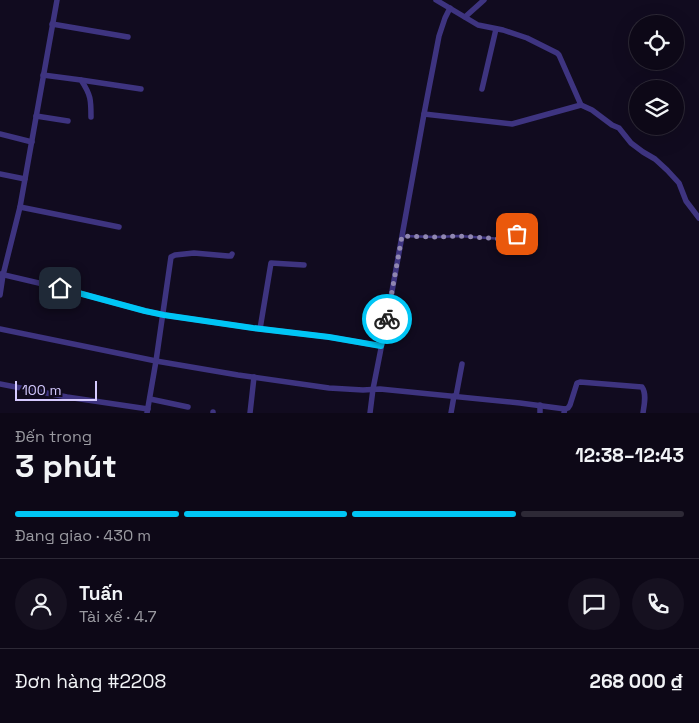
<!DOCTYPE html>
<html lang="vi">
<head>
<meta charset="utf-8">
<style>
	body { margin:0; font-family:"Space Grotesk",sans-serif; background:#161120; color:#f1f3f6; height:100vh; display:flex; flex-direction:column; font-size:19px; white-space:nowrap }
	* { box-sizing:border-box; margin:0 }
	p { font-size:16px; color:#9a9aa1 }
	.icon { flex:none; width:28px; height:28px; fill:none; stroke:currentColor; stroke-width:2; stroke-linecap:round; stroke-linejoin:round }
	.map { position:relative; height:413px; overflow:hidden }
	.side { display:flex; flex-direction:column; background:#0d0817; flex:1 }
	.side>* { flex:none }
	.buttons { position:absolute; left:629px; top:15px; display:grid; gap:10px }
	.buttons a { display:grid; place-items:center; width:55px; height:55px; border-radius:50%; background:#0d0817; box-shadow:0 5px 20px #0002,0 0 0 1px #2d2936; font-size:25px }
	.scale { position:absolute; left:15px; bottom:12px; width:82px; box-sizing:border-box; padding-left:5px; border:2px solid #d5caff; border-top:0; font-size:14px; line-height:18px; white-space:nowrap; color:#d5caff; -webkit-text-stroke:4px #110b1f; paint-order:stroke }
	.pin { position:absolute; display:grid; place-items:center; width:42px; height:42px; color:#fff; margin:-21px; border-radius:10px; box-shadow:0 2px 8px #0006 }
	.courier { position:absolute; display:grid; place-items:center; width:50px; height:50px; margin:-25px; border:4px solid #00c6f5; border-radius:50%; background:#fff; color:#222; box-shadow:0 1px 6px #0007 }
	.head em { font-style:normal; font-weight:700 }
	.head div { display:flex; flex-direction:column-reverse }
	.head { display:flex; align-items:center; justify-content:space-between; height:85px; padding:0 15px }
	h1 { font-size:32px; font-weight:700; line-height:38px }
	.bar { display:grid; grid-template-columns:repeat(4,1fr); gap:8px 5px; align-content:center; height:60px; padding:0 15px }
	.bar i { height:6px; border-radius:4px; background:#2d2936 }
	.bar .on { background:#00c6f5 }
	.bar p { grid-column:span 4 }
	.line { display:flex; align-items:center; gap:12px; padding:0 15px; border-top:1px solid #2d2936 }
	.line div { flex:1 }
	.round { display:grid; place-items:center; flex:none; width:52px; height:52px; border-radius:26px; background:#161120 }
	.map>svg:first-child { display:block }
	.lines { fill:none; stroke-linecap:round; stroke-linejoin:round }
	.service { stroke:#3e3480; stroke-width:2.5 }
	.minor { stroke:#3e3480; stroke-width:5.5 }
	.done { stroke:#9087b1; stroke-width:5; stroke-dasharray:0 9 }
	.route { stroke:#00c6f5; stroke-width:6 }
</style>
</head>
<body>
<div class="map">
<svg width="699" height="413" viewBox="0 0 699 413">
	<rect width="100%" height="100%" fill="#110b1f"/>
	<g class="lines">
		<!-- service -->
		<polyline class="service" points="402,236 436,237 459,236 503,239 517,234"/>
		<!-- minor -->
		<g class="minor">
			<polyline points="436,0 478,25 503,30 527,38 557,53 559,55 581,105 592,110 612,125 619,128 631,143 643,152 655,159 667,170 679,183 686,201 699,218"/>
			<polyline points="465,17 484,0"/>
			<polyline points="52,24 128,37"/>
			<path d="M43,75l38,5c10,15 10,20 10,37"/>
			<polyline points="81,80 141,89"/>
			<polyline points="482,89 496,29"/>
			<polyline points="424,114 512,124 581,105"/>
			<polyline points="36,116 68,121"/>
			<polyline points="0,134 32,142"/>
			<polyline points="0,174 25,179"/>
			<polyline points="20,207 119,227"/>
			<polyline points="0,274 60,288 145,311 164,315 253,328 329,337 381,346"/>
			<polyline points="0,295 3,275 20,207 57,0"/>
			<polyline points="0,329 156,361 238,375 329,388 363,390 380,389 520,403 565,409"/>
			<polyline points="260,329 271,263 304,265"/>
			<polyline points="0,384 67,397 148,409"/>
			<polyline points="456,396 462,364"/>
			<polyline points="150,399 188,407"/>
			<polyline points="540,405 540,413"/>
			<polyline points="147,413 156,361 171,257 175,255 194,253 228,256 231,256 232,254"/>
			<polyline points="213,413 213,412"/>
			<polyline points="250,413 254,377"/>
			<polyline points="370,413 373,389 389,308 424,114 439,36 445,18 450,8"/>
			<polyline points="451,413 454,396"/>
			<path d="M564,413l1,-4 3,-1 2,-3 7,-22 3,-1 62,5c5,7 2,18 1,26"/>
		</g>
	</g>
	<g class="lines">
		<!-- done -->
		<polyline class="done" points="387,319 402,236 436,237 459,236 503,239 517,234"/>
		<!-- route -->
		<polyline class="route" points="60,288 145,311 164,315 253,328 329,337 381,346 387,319"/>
	</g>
</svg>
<div class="buttons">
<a><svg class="icon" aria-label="locate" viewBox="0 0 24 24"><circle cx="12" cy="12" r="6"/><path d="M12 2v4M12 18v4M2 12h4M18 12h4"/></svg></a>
<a><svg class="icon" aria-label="layers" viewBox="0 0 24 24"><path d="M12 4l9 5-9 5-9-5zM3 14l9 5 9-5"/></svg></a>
</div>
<div class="scale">100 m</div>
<div class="pin" style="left:517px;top:234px;background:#ea580c"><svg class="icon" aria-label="bag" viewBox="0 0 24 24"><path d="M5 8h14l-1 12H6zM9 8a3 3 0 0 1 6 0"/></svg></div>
<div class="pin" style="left:60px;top:288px;background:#1f2937"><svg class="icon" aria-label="home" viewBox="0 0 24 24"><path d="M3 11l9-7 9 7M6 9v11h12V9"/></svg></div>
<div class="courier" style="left:387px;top:319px"><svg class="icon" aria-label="bike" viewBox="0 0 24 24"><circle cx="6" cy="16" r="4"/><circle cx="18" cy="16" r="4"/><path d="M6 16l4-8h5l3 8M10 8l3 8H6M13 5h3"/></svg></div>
</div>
<section class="side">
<div class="head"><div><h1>3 phút</h1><p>Đến trong</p></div><em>12:38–12:43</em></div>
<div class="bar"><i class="on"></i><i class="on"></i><i class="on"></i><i></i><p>Đang giao · 430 m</p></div>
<div class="line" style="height:90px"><a class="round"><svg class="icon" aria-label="person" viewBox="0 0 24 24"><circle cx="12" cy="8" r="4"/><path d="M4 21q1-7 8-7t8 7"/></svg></a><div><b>Tuấn</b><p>Tài xế · 4.7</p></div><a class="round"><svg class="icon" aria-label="chat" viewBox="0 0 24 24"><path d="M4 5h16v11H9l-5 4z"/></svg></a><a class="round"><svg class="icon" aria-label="phone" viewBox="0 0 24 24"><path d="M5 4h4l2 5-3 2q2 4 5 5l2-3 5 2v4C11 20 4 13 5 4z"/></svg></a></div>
<div class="line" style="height:65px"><div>Đơn hàng #2208</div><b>268 000 ₫</b></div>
</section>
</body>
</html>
